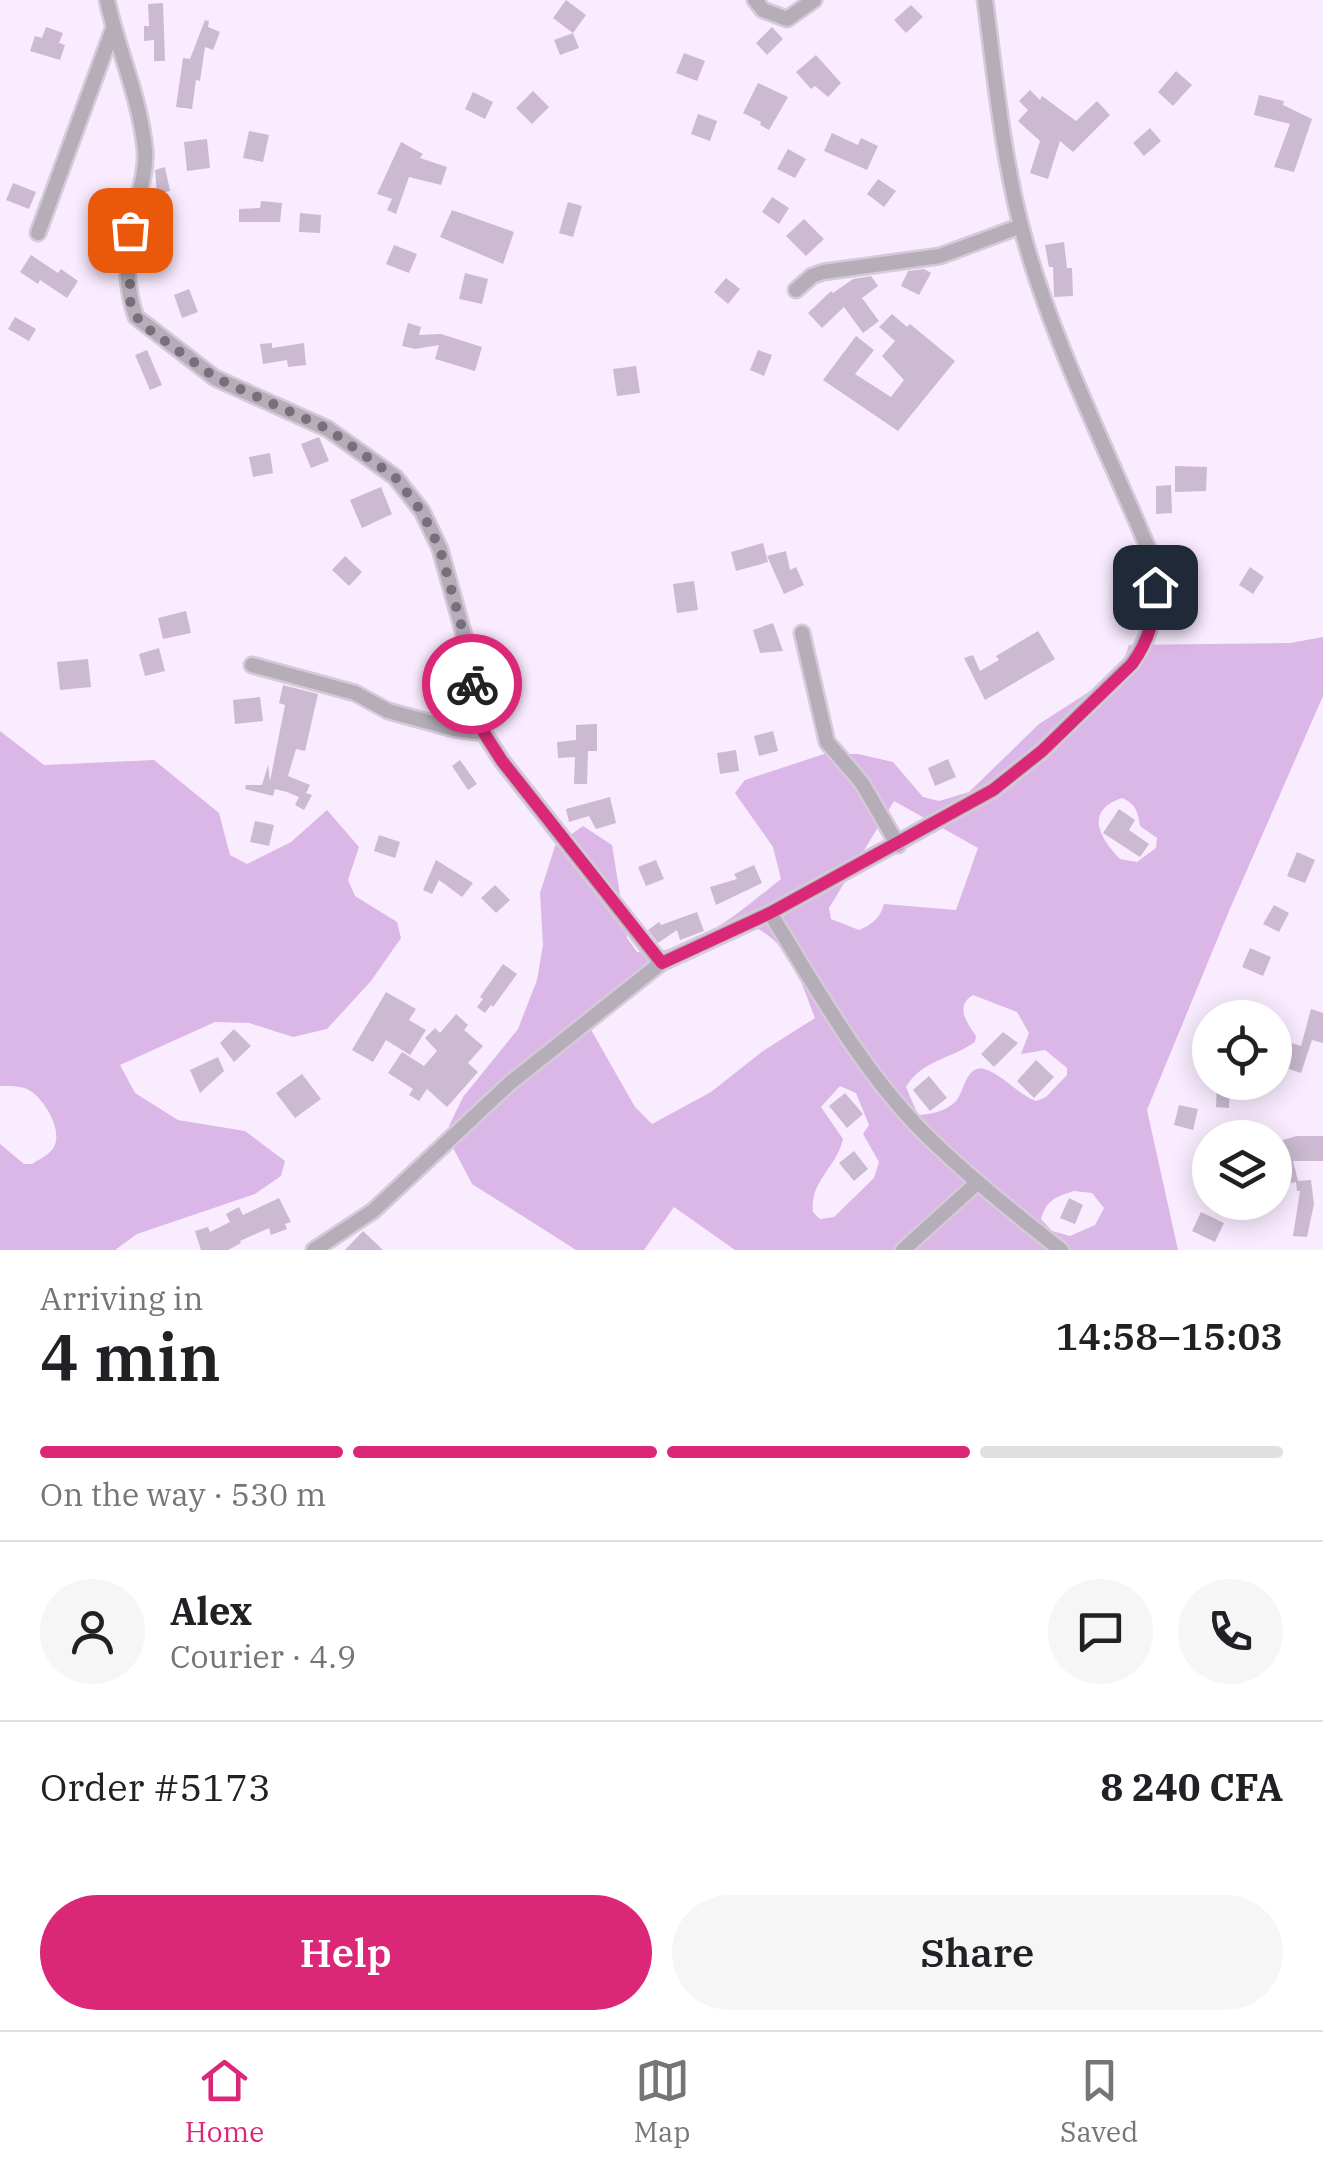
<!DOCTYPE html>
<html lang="en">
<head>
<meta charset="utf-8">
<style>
	body { margin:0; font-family:"IBM Plex Serif",serif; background:#f6f6f6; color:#202124; height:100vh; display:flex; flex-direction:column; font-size:38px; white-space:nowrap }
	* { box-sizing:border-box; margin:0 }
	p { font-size:32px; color:#757577 }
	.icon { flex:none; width:55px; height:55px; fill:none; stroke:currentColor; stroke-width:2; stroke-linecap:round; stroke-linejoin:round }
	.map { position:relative; height:1250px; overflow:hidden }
	.sheet { display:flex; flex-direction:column; background:#fff; flex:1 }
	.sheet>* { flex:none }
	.tools { position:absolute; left:1192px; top:1000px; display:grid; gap:20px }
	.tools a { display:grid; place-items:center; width:100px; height:100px; border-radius:50%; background:#fff; box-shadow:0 5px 25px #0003; font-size:50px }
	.pin { position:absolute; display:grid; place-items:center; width:85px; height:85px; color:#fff; margin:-42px; border-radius:20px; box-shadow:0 5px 15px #0006 }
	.courier { position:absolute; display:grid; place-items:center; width:100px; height:100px; margin:-50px; border:8px solid #db2777; border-radius:50%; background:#fff; color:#222; box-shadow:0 2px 12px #0007 }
	.summary em { font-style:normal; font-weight:600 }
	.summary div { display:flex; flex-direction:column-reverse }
	.summary { display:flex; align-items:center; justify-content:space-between; height:170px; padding:0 40px }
	h1 { font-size:65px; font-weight:600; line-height:75px }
	.bar { display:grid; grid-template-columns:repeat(4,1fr); gap:15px 10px; align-content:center; height:120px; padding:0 40px }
	.bar i { height:12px; border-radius:8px; background:#e0e0e0 }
	.bar .active { background:#db2777 }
	.bar p { grid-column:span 4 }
	.line { display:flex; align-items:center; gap:25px; padding:0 40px; border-top:2px solid #e0e0e0 }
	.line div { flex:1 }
	.round { display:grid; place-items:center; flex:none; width:105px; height:105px; border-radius:52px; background:#f6f6f6 }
	.action { display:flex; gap:20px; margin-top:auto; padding:20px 40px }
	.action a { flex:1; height:115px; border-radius:60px; background:#db2777; color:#fff; font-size:40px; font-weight:600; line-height:115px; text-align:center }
	.action a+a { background:#f6f6f6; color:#202124 }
	.menu { display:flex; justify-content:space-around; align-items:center; height:140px; border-top:2px solid #e0e0e0; background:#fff; font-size:28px; color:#757577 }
	.menu a { display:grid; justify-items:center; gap:5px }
	.menu .active { color:#db2777 }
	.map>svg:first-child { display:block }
	.green { fill:#dab7e6; fill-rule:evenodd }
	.building { fill:#cbbad1 }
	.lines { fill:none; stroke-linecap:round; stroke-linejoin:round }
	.minor-casing { stroke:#d6c9da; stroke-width:19 }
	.minor { stroke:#b5aeb8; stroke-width:14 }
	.done { stroke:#776f7b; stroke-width:10; stroke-dasharray:0 18 }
	.route { stroke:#db2777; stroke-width:12 }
</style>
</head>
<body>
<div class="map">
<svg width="1323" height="1250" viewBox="0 0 1323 1250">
	<rect width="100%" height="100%" fill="#faecff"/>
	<!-- green -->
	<g class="green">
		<path d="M1323,637v59l-94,215 -82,199 31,140h-443l-61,-43 -30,43h-68l-104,-66 -22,-42 -1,-16 14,-29 55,-68 19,-49 6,-35 -3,-52 15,-47 28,-20 29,19 15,93 10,14c55,4 103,-41 144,-73l-8,-32 -38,-54 10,-13 79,-26h34l35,8 30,35 16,4 30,-9 70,-68 59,-38 26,-26 5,-15 161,-2zM1122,798c14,6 16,14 18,28l17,12 -1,10 -19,14 -17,-3c-21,-22 -36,-48 2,-61zM894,801l84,47 -22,62 -72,-6c-4,14 -11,20 -25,26l-28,-11 -2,-11zM754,927c37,17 47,55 61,91l-52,33 -52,41 -59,32 -17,-17 -49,-86 60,-47zM973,995l44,17 12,21 -8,21 24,-4 22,18v7l-21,22 -10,4c-18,-7 -31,-24 -49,-31 -21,-8 -22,21 -31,31 -11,11 -24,13 -38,14l-12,-28c16,-27 45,-28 69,-45l1,-6c-10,-14 -21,-30 -3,-41zM840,1086l16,7 13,32 -6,9 16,28 -5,16 -40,39 -14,2 -7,-7c-4,-30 24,-45 30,-73l-22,-32zM1074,1191l18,2 12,15 -9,17 -25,11 -18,-5 -11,-12c6,-20 15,-22 33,-28z"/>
		<path d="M0,731l44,34 110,-5 65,53 11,42 17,9 44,-22 36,-32 32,37 -11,33 7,16 42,26 4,16 -30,43 -44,48 -34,8 -44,-14 -34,-1 -95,43 15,28 43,27 67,11 40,30 -4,15 -26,18 -118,40 -22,16h-115v-106l24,20h8c6,-4 16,-9 20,-14 13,-16 -6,-48 -20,-58 -9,-7 -22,-6 -32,-6z"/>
	</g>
	<!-- building -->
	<g class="building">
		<polygon points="566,0 586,15 573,33 553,18"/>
		<polygon points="163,3 165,61 154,61 154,40 144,41 144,26 149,26 148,4"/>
		<polygon points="911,5 923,17 906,33 894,20"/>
		<polygon points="205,20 209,21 208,27 220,32 213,50 205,47 200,81 196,80 192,109 176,107 183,58 190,59"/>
		<polygon points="46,27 63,33 59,43 65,45 60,60 30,51 35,36 42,38"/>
		<polygon points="772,27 783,39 767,55 756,43"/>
		<polygon points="573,33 579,48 560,55 554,40"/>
		<polygon points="684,53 705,61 697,81 676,73"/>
		<polygon points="816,55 841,83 828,97 815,86 811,89 796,72"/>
		<polygon points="1176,71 1192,85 1173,106 1158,92"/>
		<polygon points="758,83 788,97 769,130 760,125 761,122 743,113"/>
		<polygon points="1030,90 1040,100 1042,96 1076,121 1097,101 1110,115 1073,152 1060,141 1048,179 1030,173 1040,141 1018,121 1028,110 1019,101"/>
		<polygon points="533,91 549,107 532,124 516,108"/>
		<polygon points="473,92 493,102 485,119 465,109"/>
		<polygon points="1259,95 1284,101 1283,105 1312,119 1294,172 1274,167 1290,124 1254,115"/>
		<polygon points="698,114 717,121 710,141 691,134"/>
		<polygon points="1150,128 1161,141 1144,156 1133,143"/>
		<polygon points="249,131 269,135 263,162 243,158"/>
		<polygon points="832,133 858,145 861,138 878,146 867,170 824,151"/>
		<polygon points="207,139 210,168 187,171 184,142"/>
		<polygon points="401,142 423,154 420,158 447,167 441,185 409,177 396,214 387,210 392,199 377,194"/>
		<polygon points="788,149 806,159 795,178 777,169"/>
		<polygon points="165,167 170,191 157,194 155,170"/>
		<polygon points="878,179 896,191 884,207 867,194"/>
		<polygon points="13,183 36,192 29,209 6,200"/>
		<polygon points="772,197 789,208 779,224 762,212"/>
		<polygon points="261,201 282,203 280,222 239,222 239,209 260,208"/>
		<polygon points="568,202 582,206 573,237 559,233"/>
		<polygon points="452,210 514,232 503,264 440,237"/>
		<polygon points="300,213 321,215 320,233 299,232"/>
		<polygon points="804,219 824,239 806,256 786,236"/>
		<polygon points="1064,242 1067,268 1072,268 1073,296 1054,297 1053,267 1049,267 1045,245"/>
		<polygon points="394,245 417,254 409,273 386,264"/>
		<polygon points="31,255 58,273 61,269 78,281 67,298 40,280 38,284 20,272"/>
		<polygon points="924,269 931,273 919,295 901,286 908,271"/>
		<polygon points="465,273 488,279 482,304 459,299"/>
		<polygon points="871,276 878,286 862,298 879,321 863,333 844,307 822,328 808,313 831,291 833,293 853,279"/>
		<polygon points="726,278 740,289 728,304 714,292"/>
		<polygon points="189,289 198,312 182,318 174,295"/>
		<polygon points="892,314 907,327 910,324 955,361 898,431 823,380 856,336 874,350 855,374 891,397 904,380 882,356 895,341 879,327"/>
		<polygon points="15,317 36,329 29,341 8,329"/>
		<polygon points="408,323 421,327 419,335 441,334 482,347 475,371 435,359 439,345 415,349 402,346"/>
		<polygon points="272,343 272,348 304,343 306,365 288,367 287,360 263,364 260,344"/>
		<polygon points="147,350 162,385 150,390 135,355"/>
		<polygon points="758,350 772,355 764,376 750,370"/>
		<polygon points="636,366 640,393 617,396 613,369"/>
		<polygon points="319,437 329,461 311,468 301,444"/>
		<polygon points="270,453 273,473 253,477 249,457"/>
		<polygon points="1175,466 1207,467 1206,491 1175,492"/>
		<polygon points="1171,485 1172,513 1156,514 1156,486"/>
		<polygon points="381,487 392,514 362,528 350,500"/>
		<polygon points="763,543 768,562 736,571 731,552"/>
		<polygon points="786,551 790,570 796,567 804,585 784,594 767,556"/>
		<polygon points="345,556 362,572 349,586 332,570"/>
		<polygon points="1250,567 1264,577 1253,594 1239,585"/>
		<polygon points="694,581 698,610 677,613 673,584"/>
		<polygon points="186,611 191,633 163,639 158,618"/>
		<polygon points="773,623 783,651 760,653 753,630"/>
		<polygon points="1038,631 1055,659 985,700 964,658 973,655 980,671 999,660 996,656"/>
		<polygon points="159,648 165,671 145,676 139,654"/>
		<polygon points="88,659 91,687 60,690 57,662"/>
		<polygon points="283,685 318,694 305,751 296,749 288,776 310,785 306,793 312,795 304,810 295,805 299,797 287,792 275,789 273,796 245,789 246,785 262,785 268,765 270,781 285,705 279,703"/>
		<polygon points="260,697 263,721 235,724 233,700"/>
		<polygon points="597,724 597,751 588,751 587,784 574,784 575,757 558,758 557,742 576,740 576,725"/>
		<polygon points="773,731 778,751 759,756 754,736"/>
		<polygon points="736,750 739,771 720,774 717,753"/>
		<polygon points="948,759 956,777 935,786 928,768"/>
		<polygon points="460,760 477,784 468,790 452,766"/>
		<polygon points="610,797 616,823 596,829 589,816 569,822 566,809"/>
		<polygon points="1119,809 1135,820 1129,830 1149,844 1140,857 1103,833"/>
		<polygon points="255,821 274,825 269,846 250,842"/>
		<polygon points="379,835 400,842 395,858 374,851"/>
		<polygon points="1297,852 1315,860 1305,883 1287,876"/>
		<polygon points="436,860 473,883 462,897 439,880 432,894 423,890"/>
		<polygon points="656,860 664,879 646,886 638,867"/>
		<polygon points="754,865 762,883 716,905 710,887 737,879 734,874"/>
		<polygon points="495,885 510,900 496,913 481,898"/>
		<polygon points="1274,905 1289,913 1279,932 1263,924"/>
		<polygon points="697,912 704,931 680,940 677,930 658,943 648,930 659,922 661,925"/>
		<polygon points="1250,948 1271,957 1263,976 1242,967"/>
		<polygon points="503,964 517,974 493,1007 491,1005 485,1013 477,1007 483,999 480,997"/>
		<polygon points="386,992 416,1009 409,1020 426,1030 410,1055 386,1040 373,1062 352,1050"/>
		<polygon points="1311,1009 1323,1013 1323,1043 1312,1040 1301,1073 1277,1065 1285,1041 1301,1046"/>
		<polygon points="456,1014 468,1025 464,1030 483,1046 468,1063 478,1072 447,1107 427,1089 419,1101 409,1095 413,1089 388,1073 402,1052 424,1066 437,1051 425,1038 435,1028 440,1033"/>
		<polygon points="234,1029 251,1046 234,1062 220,1043"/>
		<polygon points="1003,1032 1018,1043 994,1067 981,1054"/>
		<polygon points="218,1057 224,1071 200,1093 190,1070"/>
		<polygon points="1036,1060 1054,1077 1034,1098 1017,1081"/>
		<polygon points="302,1074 321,1099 295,1118 276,1093"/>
		<polygon points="929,1076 947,1098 930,1111 913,1090"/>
		<polygon points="1217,1082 1230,1082 1229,1108 1216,1107"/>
		<polygon points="845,1093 863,1114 847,1128 829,1106"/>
		<polygon points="1179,1105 1198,1109 1193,1130 1174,1125"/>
		<polygon points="1297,1136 1323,1136 1323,1161 1293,1161 1298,1181 1311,1180 1314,1204 1307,1237 1293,1236 1300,1191 1297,1191 1296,1182 1275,1187 1275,1142"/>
		<polygon points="854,1151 868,1169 854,1181 839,1163"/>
		<polygon points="279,1198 291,1222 285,1224 287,1229 271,1235 269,1228 240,1241 241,1243 228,1250 201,1250 195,1231 208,1227 210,1232 230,1222 226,1214 239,1207 243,1215"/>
		<polygon points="1069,1198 1083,1205 1075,1224 1060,1218"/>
		<polygon points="1201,1212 1224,1223 1215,1242 1192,1231"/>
		<polygon points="363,1231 383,1250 345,1250"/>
	</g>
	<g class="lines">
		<!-- minor casing -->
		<g class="minor-casing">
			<g id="minor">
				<path d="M107,0c11,51 33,97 38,150 2,25 -9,51 -14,75 -6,29 -5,64 5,92l79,61 113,51 67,48 27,34 18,38 24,86 13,76 7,22 18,28 159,202"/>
				<polyline points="755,0 763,10 787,19 814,0"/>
				<polyline points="38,233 113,29"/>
				<polyline points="796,290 812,276 823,272 940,256 1021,226"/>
				<polyline points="802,633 827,742 862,783 898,845"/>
				<polyline points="252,665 355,693 388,711 454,729 484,733"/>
				<path d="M770,913c46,74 89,153 150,216 44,44 93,83 141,121"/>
				<path d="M314,1250l59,-39 137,-128 151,-120 109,-50 223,-123 49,-39 89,-87c26,-35 28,-70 19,-111 -44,-106 -100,-216 -129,-327 -19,-74 -26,-151 -36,-226"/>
				<polyline points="903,1250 978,1182"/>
			</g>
		</g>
		<!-- minor -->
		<use href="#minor" class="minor"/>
	</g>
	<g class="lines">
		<!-- done -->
		<polyline class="done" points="130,230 130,301 140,323 216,378 328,429 395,477 422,512 440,549 464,635 472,684"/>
		<!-- route -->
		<path class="route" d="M472,684l12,49 18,28 160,202 108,-50 223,-123 49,-39 90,-87c18,-25 23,-47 23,-77"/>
	</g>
</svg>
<div class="tools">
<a><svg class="icon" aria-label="locate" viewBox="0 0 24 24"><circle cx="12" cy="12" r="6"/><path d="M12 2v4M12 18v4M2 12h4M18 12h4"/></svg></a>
<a><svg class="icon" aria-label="layers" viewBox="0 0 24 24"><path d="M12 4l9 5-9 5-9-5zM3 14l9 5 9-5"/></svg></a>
</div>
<div class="pin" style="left:130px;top:230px;background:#ea580c"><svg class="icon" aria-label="bag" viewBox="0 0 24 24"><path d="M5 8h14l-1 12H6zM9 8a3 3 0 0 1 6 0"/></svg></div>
<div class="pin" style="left:1155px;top:587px;background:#1f2937"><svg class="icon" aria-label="home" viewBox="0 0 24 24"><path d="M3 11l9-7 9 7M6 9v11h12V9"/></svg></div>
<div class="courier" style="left:472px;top:684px"><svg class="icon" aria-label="bike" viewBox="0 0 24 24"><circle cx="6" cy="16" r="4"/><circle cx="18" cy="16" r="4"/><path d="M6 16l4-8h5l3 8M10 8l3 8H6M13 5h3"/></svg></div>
</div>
<section class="sheet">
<div class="summary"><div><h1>4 min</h1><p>Arriving in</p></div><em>14:58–15:03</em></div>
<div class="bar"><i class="active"></i><i class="active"></i><i class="active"></i><i></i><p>On the way · 530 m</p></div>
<div class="line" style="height:180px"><a class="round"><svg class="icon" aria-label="person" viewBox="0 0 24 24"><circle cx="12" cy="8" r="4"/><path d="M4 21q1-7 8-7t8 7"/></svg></a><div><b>Alex</b><p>Courier · 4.9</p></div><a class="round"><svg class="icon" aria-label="chat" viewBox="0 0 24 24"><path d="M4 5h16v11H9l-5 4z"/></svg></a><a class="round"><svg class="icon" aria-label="phone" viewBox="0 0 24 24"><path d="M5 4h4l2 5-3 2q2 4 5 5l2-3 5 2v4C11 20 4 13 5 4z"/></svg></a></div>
<div class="line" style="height:130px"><div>Order #5173</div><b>8 240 CFA</b></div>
<div class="action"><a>Help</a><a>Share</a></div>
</section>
<nav class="menu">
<a class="active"><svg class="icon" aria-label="home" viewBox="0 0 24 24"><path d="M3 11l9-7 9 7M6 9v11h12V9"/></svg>Home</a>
<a><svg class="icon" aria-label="map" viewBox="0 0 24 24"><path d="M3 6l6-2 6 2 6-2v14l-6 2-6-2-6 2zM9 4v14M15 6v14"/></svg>Map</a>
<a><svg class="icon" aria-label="saved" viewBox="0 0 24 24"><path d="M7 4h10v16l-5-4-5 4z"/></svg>Saved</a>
</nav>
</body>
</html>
